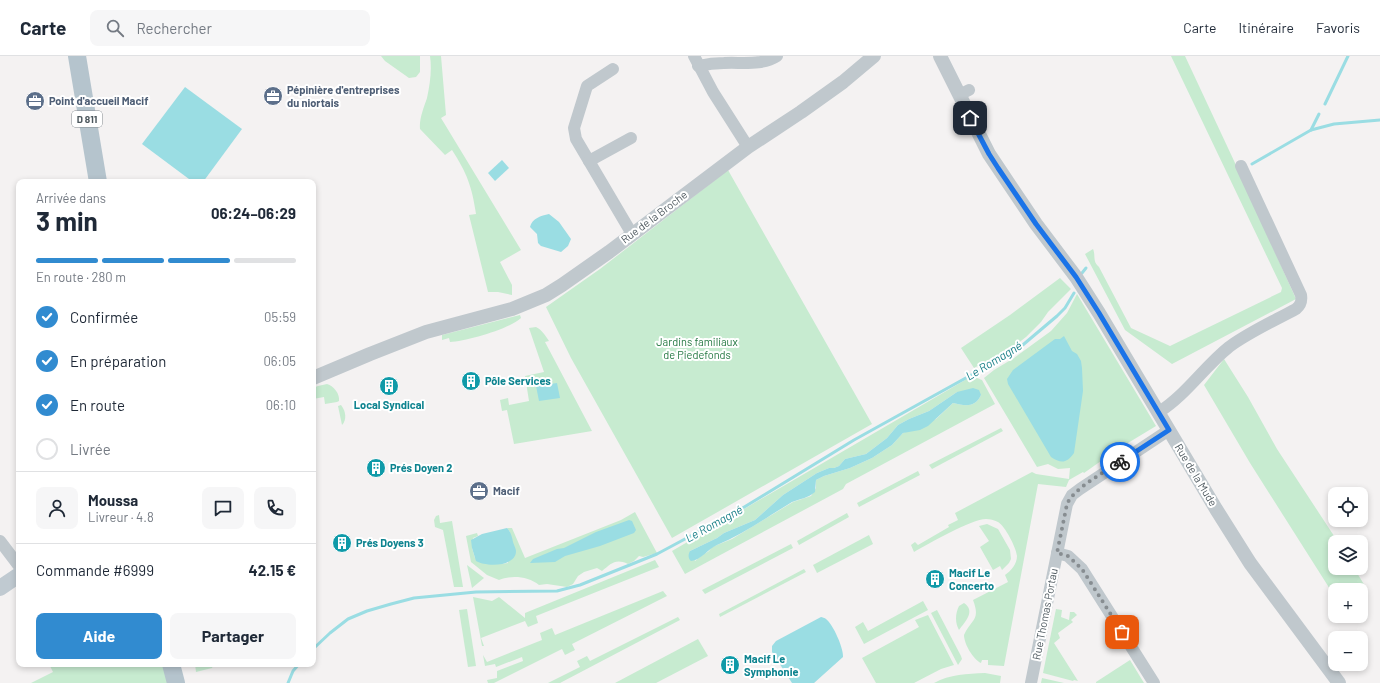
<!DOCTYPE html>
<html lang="fr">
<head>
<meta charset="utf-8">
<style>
	body { margin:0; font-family:Barlow,sans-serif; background:#f6f6f7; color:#1f2937; height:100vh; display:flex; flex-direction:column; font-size:15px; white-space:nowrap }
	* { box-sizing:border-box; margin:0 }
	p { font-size:13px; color:#747a83 }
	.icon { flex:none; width:22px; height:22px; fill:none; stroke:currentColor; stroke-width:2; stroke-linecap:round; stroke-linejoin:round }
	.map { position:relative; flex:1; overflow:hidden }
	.details { position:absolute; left:16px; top:123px; width:300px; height:488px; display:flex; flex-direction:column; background:#fff; border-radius:8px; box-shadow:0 2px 6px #0003 }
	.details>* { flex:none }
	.tools { position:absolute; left:1328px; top:431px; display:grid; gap:8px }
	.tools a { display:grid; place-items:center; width:40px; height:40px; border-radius:8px; background:#fff; box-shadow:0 2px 6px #0003; font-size:20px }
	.pin { position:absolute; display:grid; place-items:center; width:34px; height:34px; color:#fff; margin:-17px; border-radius:8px; box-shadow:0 2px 6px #0006 }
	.courier { position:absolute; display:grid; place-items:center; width:40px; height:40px; margin:-20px; border:3px solid #1a73e8; border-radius:50%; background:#fff; color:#222; box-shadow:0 1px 5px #0007 }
	.summary em { font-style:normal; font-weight:700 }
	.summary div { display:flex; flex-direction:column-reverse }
	.summary { display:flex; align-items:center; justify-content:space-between; height:68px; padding:0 20px }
	h1 { font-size:26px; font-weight:700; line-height:30px }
	.bar { display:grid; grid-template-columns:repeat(4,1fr); gap:6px 4px; align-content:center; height:48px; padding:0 20px }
	.bar i { height:5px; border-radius:3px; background:#e0e1e3 }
	.bar .selected { background:#318bd0 }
	.bar p { grid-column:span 4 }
	.line { display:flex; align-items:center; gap:10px; padding:0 20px; border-top:1px solid #e0e1e3 }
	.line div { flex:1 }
	.round { display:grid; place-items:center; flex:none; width:42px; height:42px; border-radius:8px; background:#f6f6f7 }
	ol { padding:0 20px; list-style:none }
	li { display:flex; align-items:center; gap:12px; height:44px }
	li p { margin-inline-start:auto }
	li .icon { padding:4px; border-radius:50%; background:#318bd0; color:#fff; stroke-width:4 }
	li:last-child { color:#747a83 }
	li i { width:22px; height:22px; border:2px solid #e0e1e3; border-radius:50% }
	.action { display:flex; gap:8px; margin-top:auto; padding:8px 20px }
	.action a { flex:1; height:46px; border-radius:8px; background:#318bd0; color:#fff; font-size:16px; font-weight:700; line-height:46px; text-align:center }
	.action a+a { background:#f6f6f7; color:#1f2937 }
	header { display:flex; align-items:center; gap:24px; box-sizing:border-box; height:56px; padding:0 20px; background:#fff; border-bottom:1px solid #e0e1e3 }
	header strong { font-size:19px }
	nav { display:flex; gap:22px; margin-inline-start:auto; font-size:14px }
	.search { width:280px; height:36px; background:#f6f6f7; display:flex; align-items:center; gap:10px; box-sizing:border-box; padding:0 14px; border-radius:8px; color:#747a83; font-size:15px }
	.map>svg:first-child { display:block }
	.green { fill:#c7ebd0; fill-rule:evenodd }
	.water { fill:#9adde3 }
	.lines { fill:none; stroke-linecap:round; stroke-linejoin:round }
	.stream { stroke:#9adde3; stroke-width:3 }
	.minor { stroke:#c0c8cd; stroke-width:12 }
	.tertiary { stroke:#c0c8cd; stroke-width:14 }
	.secondary { stroke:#c0cad1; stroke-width:16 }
	.primary { stroke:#b5c4cd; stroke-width:18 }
	.done { stroke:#878d91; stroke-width:4; stroke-dasharray:0 7.2 }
	.route { stroke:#1a73e8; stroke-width:5 }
	.labels { text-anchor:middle; stroke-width:4; stroke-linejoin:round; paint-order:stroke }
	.shield { fill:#fff; stroke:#82898e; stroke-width:1 }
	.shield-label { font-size:10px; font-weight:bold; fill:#4c575d }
	.service-label { font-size:11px; font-weight:bold; fill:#4e5e75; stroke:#fff; text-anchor:start }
	.street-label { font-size:11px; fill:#4c575d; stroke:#fff }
	.park-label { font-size:11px; fill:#247842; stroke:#fff }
	.culture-label { font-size:11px; font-weight:bold; fill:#0d838f; stroke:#fff; text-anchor:start }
	.water-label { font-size:12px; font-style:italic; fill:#1c8089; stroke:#fff }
</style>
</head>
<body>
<header>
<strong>Carte</strong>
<div class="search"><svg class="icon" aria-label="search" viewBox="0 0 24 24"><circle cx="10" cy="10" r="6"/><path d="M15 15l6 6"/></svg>Rechercher</div>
<nav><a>Carte</a><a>Itinéraire</a><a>Favoris</a></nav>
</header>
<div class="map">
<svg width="1380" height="627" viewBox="0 0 1380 627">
	<rect width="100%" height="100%" fill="#f4f2f2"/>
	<!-- green -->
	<g class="green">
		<polygon points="381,0 420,0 420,16 416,21 409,22 385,5"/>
		<path d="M430,0h11l5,59 -5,3 80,132 -21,12 12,23v10l-14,-3h-10l-19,-77 7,-1c-4,-27 -9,-41 -24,-64l-7,5 -25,-26c-1,-10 4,-22 7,-31 3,-14 5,-28 3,-42z"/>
		<path d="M1171,0h14l50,107 61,136 -124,65 -47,-34 -40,-76 8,-5c3,7 -1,12 6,18l32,61 39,18 111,-54 1,-4z"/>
		<polygon points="728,114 872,368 672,482 571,302 546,251 600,213"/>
		<polygon points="1060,222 1071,233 1048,256 1041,266 1026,281 1013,291 974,312 961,292 1010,259"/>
		<path d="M1077,238l79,132 -38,23 -34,24 -1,-1 -14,8 -3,7 -28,-3 -34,182 -16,-1v-5h-6l-1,3c-8,-4 -17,-19 -17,-28 7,-16 17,-14 9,-35l35,-18 -3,-7c6,-4 12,-11 12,-19 -1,-9 -12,-30 -19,-34 -4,-2 -8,-3 -12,-3 -14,0 -58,25 -72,33l-3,-7 4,-3 3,3 31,-18 -1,-2 10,-5 -3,-7 77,-41 4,2 33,5 1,-11 -12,1 -10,-5 -11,3 -53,-89 10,-8 20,-12 37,-27 16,-18z"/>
		<path d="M520,259l1,3c-12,11 -54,23 -71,24l-1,-4 -7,2v-5z"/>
		<path d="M536,271c6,3 9,8 13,14l-4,1 47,89 -78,13 -7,-34 -5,1 -2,-11 8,-2 1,7 20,-4 -4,-25 19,-4 -15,-44z"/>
		<polygon points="1224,303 1248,341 1277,393 1338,486 1335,486 1335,512 1354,512 1365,530 1359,534 1335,534 1335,541 1250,407 1204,329"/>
		<path d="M972,320l10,4 13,24 -149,80 -3,5 -158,85 -13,-23zM957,336l24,3c-6,13 -16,11 -28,8l-17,16 -33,14 -11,12 -20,13 -22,10 -26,8 -8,4v8l-5,8 -18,6 -61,37 -20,8 -3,4 -8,5 -6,5 -5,-10 27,-13 7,-5 31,-13 28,-25 34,-22 12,-5h5l5,-2 6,-7 21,-5 21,-16 11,-13 11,-6 20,-8z"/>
		<path d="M327,328c7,2 13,10 12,17l-2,1 -12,2 -1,-7 -11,2v-11l5,-2z"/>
		<path d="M341,349c5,6 6,15 1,20l-4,-19z"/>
		<polygon points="1001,372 1003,375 932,413 929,409"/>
		<polygon points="918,415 920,419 859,451 857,447"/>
		<path d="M635,456l22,41 -14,4 -4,-1 -5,5 -6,3c-13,-6 -17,0 -26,7l-5,-3 -13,4 -6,4 -5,8 -6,3 -20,-3 -8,1c-11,-9 -28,-10 -40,-5l-12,-5 -16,-13 -5,-26 11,-3 1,3 -5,2 -1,10 3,10 25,6 8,-1 2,-31 -3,-4h5l13,30 96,-38z"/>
		<polygon points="847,457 849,461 799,489 797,485"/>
		<polygon points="439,459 440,467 452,465 463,531 454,531 443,474 435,471 434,464 436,460"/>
		<polygon points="987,468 998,473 1010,494 1011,503 1009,507 1002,514 1000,510 993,514 980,491 989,485 979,470"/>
		<polygon points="869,479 873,488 817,517 813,509"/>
		<polygon points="791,488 793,492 705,538 702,534"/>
		<polygon points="655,504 659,511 536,560 538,567 528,571 525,565 481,582 484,590 482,590 473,541 492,545 499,541 525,562 525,557"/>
		<polygon points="467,509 484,522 472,532"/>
		<polygon points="804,513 806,516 720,561 719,558"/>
		<polygon points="663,535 667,540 572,588 575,594 565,599 562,593 494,627 488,627 487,624 497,622 497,615 523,605 522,601 496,611 495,608 485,610 483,599 487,606 542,584 540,577 552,572 555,579"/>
		<polygon points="923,545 928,554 864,588 855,571 863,566 868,575"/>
		<path d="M964,547c12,8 1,19 -5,27 -4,-7 -4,-16 0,-24z"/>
		<polygon points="467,553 476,610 468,611 459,554"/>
		<polygon points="1056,553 1062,554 1061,561 1069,564 1070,556 1074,556 1077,559 1071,564 1073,566 1058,577 1060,582 1054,587 1078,625 1074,624 1073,625 1043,617"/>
		<polygon points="937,554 961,600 962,603 958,609 931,557"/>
		<polygon points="928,559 954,609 941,613 914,627 876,627 862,602 919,571 915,564"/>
		<polygon points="678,561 680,564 560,627 548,627 580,611 577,605 587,600 590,605"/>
		<polygon points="698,583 708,600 656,627 615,627"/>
		<polygon points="1130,604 1144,627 1096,627 1096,626"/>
		<polygon points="49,608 165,608 168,627 31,627 53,616"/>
		<polygon points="195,608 214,608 212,612 196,616"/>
		<path d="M985,617l16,3 -1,7h-66c16,-9 33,-9 51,-10z"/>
		<polygon points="1042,622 1064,627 1041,627"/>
	</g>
	<!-- water -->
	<g class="water">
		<polygon points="185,31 242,73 203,126 193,126 142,88"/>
		<polygon points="502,104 509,112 495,125 488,117"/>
		<path d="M549,158l10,8 12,17 -3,7 -7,6 -20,-6 -3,-3 -1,-9 -7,-7c2,-9 11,-11 19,-13z"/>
		<path d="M1064,280l8,15 5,3 4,7 1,7 1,23 -9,62c-7,10 -13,11 -23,4l-43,-73 -1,-5 6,-9 42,-31h5z"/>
		<polygon points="557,327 560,342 539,345 536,330"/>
		<path d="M973,332l6,2 2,5c-6,13 -16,11 -28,8l-25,23 -8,4 -17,3 -11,12 -20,13 -22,10 -26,8 -8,4 -1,12c-7,6 -15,7 -23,10 -7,4 -14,9 -21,13 -17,11 -35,22 -54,30 -9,4 -16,15 -26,16 -3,-3 -3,-6 -1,-10l27,-13 7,-5 31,-13 28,-25 34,-22 12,-5h5l5,-2 6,-7 21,-5 21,-16 11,-13 11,-6 20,-8 28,-19z"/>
		<polygon points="629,464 632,465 636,474 634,477 600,490 565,500 555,506 530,507 533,503 557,493 564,492 596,476"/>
		<path d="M507,472c4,4 5,9 6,14 1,3 3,7 3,9 0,16 -30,16 -40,10l-4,-13 -1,-8 11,-6z"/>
		<path d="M821,561c1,0 4,1 5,2 7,5 18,30 17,38l-29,26h-22l-20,-31v-6l4,-5z"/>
	</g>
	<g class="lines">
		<!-- stream -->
		<g class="stream">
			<polyline points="1325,48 1348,0"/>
			<polyline points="1311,74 1319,58"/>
			<polyline points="1252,108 1311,74 1334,68 1380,64"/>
			<polyline points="1082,217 1086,212"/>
			<polyline points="313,593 330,577 348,563 367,555 391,548 414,542 476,536 557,535 580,529 657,498 741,453 854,384 1018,293 1057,260 1065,252 1074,237"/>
			<polyline points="288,627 293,615 299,608"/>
		</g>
		<!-- minor -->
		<g class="minor">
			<polyline points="694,0 713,36 748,91"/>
			<path d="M698,10c9,-2 17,-3 26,-3 17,-1 38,3 53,-7"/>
			<polyline points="613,13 587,30 574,72 576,83 632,178"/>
			<polyline points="959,39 969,34"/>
			<polyline points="589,105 631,82"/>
			<path d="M1159,356c27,-17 45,-45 70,-65 20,-15 45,-26 67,-38 5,-4 6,-8 5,-14l-60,-129"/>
			<polyline points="0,485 19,510"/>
			<polyline points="1057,497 1068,500 1082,513 1154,627"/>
			<polyline points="1031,627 1067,448 1072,439 1080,433 1169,374"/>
		</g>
		<!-- tertiary -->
		<g class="tertiary">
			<polyline points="940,0 989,98 1036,168 1076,221 1099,257 1216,453 1250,507 1339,627"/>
			<polyline points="313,322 370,298 426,276 512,253 546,239 562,229 609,196 748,91 801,56 843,26 874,0"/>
		</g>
		<!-- secondary -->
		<polyline class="secondary" points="0,532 19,519"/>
		<!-- primary -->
		<g class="primary">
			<polyline points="77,0 98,126"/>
			<polyline points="171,608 176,627"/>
		</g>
	</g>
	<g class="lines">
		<!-- done -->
		<path class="done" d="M1120,406c-15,10 -46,26 -53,42l-10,49 11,3 14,13 40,63"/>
		<!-- route -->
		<polyline class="route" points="970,62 989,98 998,112 1036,168 1076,221 1099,257 1169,374 1120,406"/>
	</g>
	<!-- icons -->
	<defs>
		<g id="office-disc" transform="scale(1)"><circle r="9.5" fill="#5c6f8a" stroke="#fff"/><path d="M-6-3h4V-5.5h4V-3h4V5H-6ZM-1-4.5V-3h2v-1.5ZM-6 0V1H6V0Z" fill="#fff"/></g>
		<g id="building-disc" transform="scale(1)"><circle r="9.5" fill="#0f9aa8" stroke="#fff"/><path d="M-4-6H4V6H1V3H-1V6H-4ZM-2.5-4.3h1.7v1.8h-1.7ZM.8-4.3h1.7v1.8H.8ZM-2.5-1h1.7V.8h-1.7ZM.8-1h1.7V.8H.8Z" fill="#fff"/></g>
	</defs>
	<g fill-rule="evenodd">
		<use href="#office-disc" x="273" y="40"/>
		<use href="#office-disc" x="35" y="45"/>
		<use href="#building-disc" x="471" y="325"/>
		<use href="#building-disc" x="389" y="330"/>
		<use href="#building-disc" x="376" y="412"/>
		<use href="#office-disc" x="479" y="435"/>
		<use href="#building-disc" x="342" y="487"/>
		<use href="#building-disc" x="935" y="523"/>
		<use href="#building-disc" x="730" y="609"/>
	</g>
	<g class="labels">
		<!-- shield labels -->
		<rect class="shield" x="72" y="55" width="30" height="16" rx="3"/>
		<g class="shield-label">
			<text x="87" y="67">D 811</text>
		</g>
		<!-- service labels -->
		<g class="service-label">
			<text x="287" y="38">Pépinière d'entreprises<tspan x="287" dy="13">du niortais</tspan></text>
			<text x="49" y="49">Point d'accueil Macif</text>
			<text x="493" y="439">Macif</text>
		</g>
		<!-- street labels -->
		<g class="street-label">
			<text transform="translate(654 161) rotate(-37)" y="4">Rue de la Broche</text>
			<text transform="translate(1196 419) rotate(59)" y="4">Rue de la Mude</text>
			<text transform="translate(1045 558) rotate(-79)" y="4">Rue Thomas Portau</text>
		</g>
		<!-- park labels -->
		<g class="park-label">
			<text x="697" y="290">Jardins familiaux<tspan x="697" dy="13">de Piedefonds</tspan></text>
		</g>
		<!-- culture labels -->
		<g class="culture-label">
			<text x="485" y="329">Pôle Services</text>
			<text x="389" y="353" text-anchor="middle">Local Syndical</text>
			<text x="390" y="416">Prés Doyen 2</text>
			<text x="356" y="491">Prés Doyens 3</text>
			<text x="949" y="521">Macif Le<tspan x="949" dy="13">Concerto</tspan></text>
			<text x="744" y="607">Macif Le<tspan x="744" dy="13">Symphonie</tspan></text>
		</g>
		<!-- water labels -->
		<g class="water-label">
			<text transform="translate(994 305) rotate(-31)" y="4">Le Romagné</text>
			<text transform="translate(714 468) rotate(-29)" y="4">Le Romagné</text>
		</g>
	</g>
</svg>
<div class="tools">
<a><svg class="icon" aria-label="locate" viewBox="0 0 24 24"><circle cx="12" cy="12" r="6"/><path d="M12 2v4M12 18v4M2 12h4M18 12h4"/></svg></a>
<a><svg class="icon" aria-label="layers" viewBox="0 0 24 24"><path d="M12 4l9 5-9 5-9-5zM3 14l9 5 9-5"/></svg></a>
<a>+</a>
<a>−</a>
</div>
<div class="pin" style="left:1122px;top:576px;background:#ea580c"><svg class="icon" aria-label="bag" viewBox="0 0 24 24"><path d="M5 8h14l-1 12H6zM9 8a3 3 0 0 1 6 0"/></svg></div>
<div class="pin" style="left:970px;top:62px;background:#1f2937"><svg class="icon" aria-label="home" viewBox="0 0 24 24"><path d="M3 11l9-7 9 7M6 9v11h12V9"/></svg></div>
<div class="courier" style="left:1120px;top:406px"><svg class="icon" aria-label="bike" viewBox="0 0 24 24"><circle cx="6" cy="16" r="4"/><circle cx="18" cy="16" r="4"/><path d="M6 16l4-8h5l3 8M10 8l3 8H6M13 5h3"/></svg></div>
<section class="details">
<div class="summary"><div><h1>3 min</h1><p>Arrivée dans</p></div><em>06:24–06:29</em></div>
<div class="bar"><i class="selected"></i><i class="selected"></i><i class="selected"></i><i></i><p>En route · 280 m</p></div>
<ol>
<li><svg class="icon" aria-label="check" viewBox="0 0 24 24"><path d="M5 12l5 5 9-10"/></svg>Confirmée<p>05:59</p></li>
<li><svg class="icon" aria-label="check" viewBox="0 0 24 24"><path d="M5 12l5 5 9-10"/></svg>En préparation<p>06:05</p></li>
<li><svg class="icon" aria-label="check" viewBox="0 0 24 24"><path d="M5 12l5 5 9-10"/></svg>En route<p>06:10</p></li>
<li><i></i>Livrée</li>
</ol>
<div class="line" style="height:72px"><a class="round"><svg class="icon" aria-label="person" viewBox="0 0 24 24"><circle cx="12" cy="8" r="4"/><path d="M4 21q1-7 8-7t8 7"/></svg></a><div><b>Moussa</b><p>Livreur · 4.8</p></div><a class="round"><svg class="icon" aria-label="chat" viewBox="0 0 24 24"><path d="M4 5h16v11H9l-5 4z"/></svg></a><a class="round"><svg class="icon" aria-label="phone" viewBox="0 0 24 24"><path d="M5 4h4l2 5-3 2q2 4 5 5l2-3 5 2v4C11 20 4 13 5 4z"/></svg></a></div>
<div class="line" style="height:52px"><div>Commande #6999</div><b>42.15 €</b></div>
<div class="action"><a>Aide</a><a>Partager</a></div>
</section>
</div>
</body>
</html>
